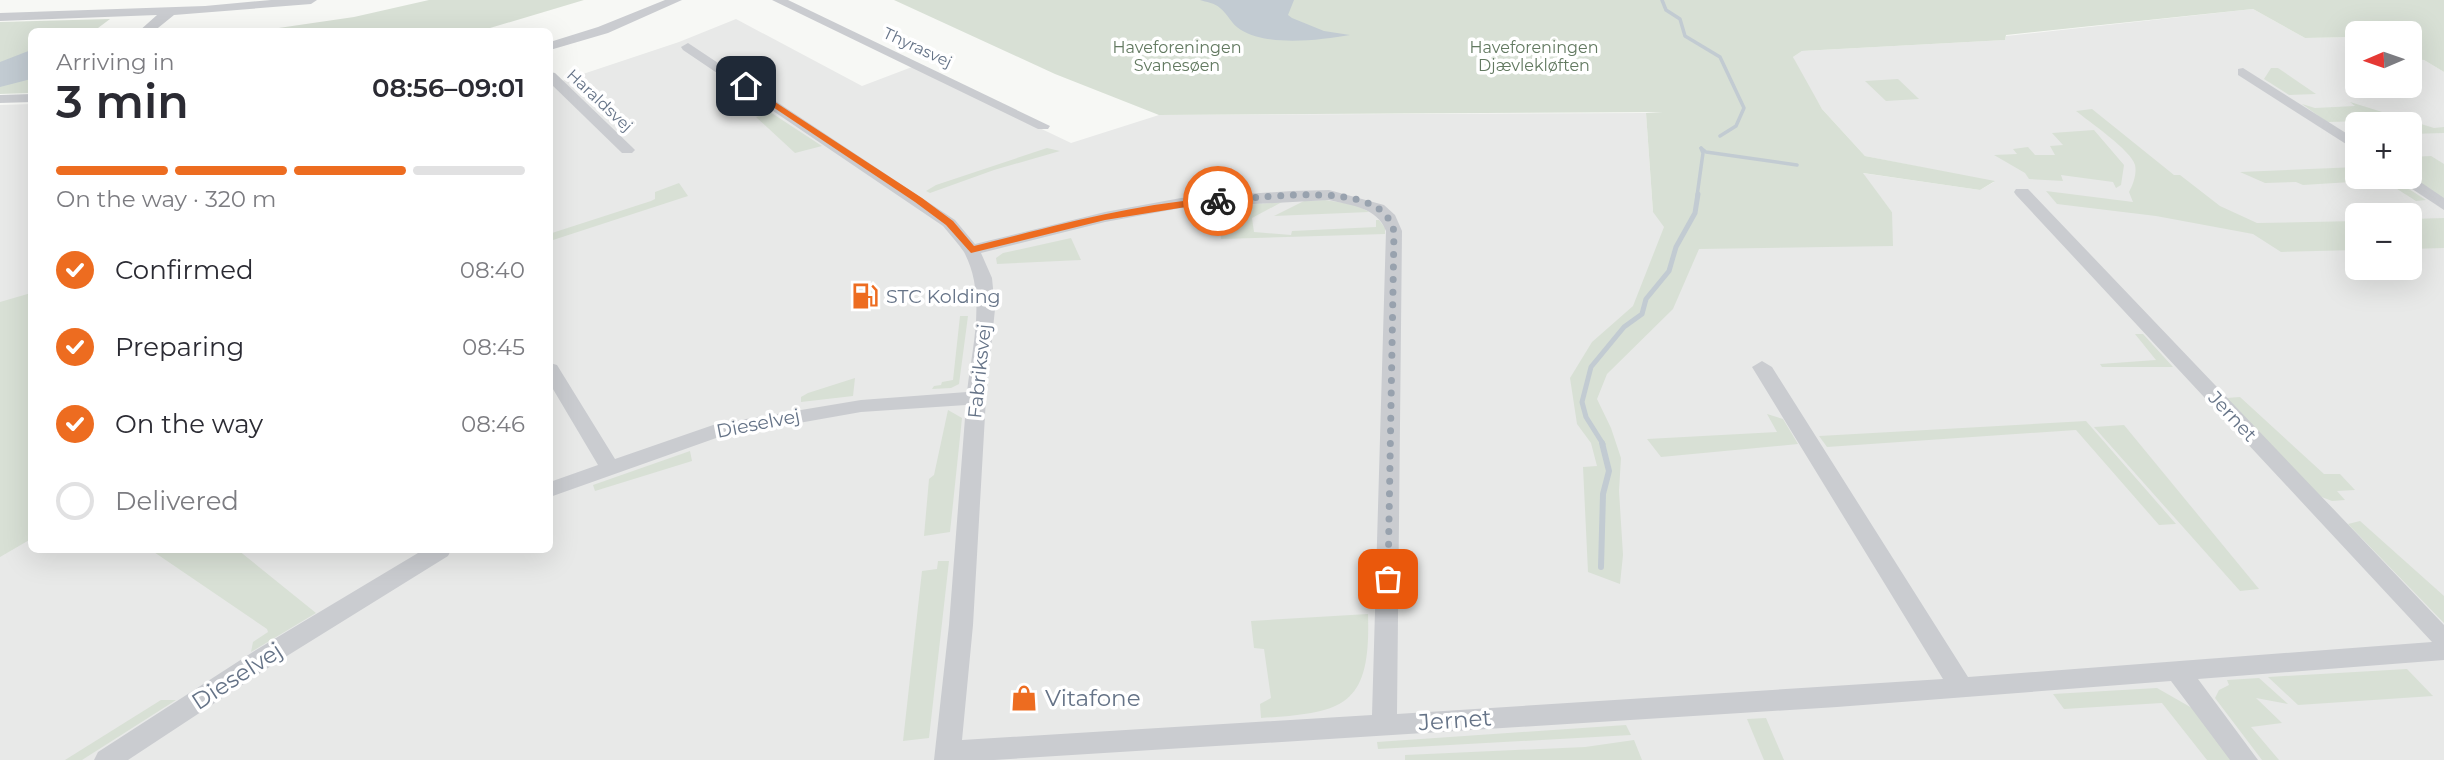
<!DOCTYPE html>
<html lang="en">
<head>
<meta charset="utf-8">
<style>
	body { margin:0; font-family:Montserrat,sans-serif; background:#f7f7f7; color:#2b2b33; height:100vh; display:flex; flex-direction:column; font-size:26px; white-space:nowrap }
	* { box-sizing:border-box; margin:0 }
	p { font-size:23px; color:#7c7c81 }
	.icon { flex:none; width:38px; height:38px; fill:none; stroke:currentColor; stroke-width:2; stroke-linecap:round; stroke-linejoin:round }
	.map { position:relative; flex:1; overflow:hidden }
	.details { position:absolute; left:28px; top:28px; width:525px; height:525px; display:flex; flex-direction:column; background:#fff; border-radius:10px; box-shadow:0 7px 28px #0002 }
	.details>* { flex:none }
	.needle { width:46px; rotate:268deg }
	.controls { position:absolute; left:2345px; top:21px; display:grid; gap:14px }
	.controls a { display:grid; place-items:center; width:77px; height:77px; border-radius:10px; background:#fff; box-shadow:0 7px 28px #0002; font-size:35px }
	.pin { position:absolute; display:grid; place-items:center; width:60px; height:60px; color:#fff; margin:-30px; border-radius:14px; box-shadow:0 4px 10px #0006 }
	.courier { position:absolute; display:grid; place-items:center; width:70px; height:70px; margin:-35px; border:5px solid #ed6c20; border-radius:50%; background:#fff; color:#222; box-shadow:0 2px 9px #0007 }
	.headline em { font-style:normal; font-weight:600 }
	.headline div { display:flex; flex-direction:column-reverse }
	.headline { display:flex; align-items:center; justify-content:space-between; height:119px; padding:0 28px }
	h1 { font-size:46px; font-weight:600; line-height:52px }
	.bar { display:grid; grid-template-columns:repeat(4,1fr); gap:10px 7px; align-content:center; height:84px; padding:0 28px }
	.bar i { height:9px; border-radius:5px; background:#e1e1e2 }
	.bar .active { background:#ed6c20 }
	.bar p { grid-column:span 4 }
	ol { padding:0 28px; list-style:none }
	li { display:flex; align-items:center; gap:21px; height:77px }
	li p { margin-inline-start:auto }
	li .icon { padding:7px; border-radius:50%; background:#ed6c20; color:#fff; stroke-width:4 }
	li:last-child { color:#7c7c81 }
	li i { width:38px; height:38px; border:4px solid #e1e1e2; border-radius:50% }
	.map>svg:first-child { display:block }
	.built { fill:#e8e9e8; fill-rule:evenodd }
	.green { fill:#d8e0d5 }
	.water { fill:#c2cbd2 }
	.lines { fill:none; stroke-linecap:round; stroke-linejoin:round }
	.stream-far2 { stroke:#c2cbd2; stroke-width:3.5 }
	.stream-far1 { stroke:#c2cbd2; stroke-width:5 }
	.stream { stroke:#c2cbd2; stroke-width:6 }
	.minor { fill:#caccd0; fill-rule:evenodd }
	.route { fill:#ed6c20 }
	.done { stroke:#98a2ae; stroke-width:7; stroke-dasharray:0 12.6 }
	.labels { text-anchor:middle; stroke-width:7; stroke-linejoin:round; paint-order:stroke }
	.far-street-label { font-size:16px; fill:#657387; stroke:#fff }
	.far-park-label { font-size:16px; fill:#627960; stroke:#fff }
	.poi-label { font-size:19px; fill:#657387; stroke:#fff; text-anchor:start }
	.street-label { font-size:19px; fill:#657387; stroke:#fff }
	.near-street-label { font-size:23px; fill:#657387; stroke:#fff }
	.near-poi-label { font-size:23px; fill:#657387; stroke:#fff; text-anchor:start }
</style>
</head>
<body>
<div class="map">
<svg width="2444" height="760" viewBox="0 0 2444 760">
	<rect width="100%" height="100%" fill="#f7f8f5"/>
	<!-- built -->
	<g class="built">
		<path d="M2253,9l52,29 52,-1v49h53v-27l14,1 20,12v688h-2444v-213l31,-20 1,23h518v-465l129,-43 57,-23 126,67 50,-19 159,76 88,-28 487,-2 7,99h239l-30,-39 118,17 14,-8 -129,-26 -43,-47 -25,-41 -4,-11 9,-6 203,-11 1,-4zM2357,124h53v53h-53zM2357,215h53v53h-53z"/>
		<polygon points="32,104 31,476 0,486 0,105"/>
	</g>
	<!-- green -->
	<g class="green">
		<polygon points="429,0 584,0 480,31 258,31 354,17"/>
		<polygon points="894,0 2444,0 2444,72 2424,60 2410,59 2410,33 2357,33 2357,37 2305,38 2253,9 2006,35 2005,40 1802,51 1793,57 1822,109 1865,156 1995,181 1980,190 1863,173 1892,212 1893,246 1699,249 1673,309 1607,374 1597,399 1611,428 1621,458 1619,491 1623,555 1620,584 1588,572 1583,467 1597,466 1591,443 1577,424 1570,378 1592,342 1633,306 1664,227 1653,212 1646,113 1663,112 1159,115 1055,74"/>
		<polygon points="110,19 94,31 32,32 31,93 0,94 0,22"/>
		<polygon points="2271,68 2278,68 2316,94 2289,95 2264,79"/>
		<polygon points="1898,79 1919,99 1886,101 1865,81"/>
		<polygon points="2350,102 2434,128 2444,127 2444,133 2410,134 2410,124 2375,124 2368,121 2327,122 2302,104 2315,108 2355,106"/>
		<path d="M2092,109l82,66h6l40,31 37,17 100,-2v29l-76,2 -28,-18 -97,-18 -99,-12 -11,-13 87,11 -4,-10c4,-7 8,-18 6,-27 -4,-15 -47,-44 -59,-54z"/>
		<polygon points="770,112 822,146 795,153 756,117"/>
		<polygon points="2094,130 2124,165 2121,185 2116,188 2113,182 2061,175 2063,181 2029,179 2025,173 1994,155 2017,154 2013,149 2028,147 2035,155 2055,155 2050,146 2063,145 2052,133"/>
		<polygon points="1047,148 1060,151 994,170 930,193 926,191 936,185"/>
		<polygon points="2431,156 2444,164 2444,199 2410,176 2410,157"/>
		<polygon points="2357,167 2357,177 2390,177 2426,200 2416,201 2383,180 2303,185 2296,182 2265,183 2240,172"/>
		<polygon points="679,183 688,196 550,241 552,233 651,201 655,199 655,192"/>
		<polygon points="1325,200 1357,205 1369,212 1274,216 1304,201"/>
		<polygon points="1282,202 1252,218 1254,232 1291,235 1292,231 1376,227 1376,220 1379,220 1385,228 1385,234 1221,239 1219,207"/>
		<polygon points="2444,218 2444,248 2410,249 2410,219"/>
		<polygon points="1071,238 1081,260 997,264 996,258 1003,253"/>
		<polygon points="31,293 31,539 0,557 0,302"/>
		<polygon points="960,316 968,316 959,384 951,388 932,389 934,386 941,385 942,382 953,380"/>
		<polygon points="2135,334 2143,334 2173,367 2102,367 2100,364 2156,360"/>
		<polygon points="855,378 853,396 801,402 801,397 808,393"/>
		<polygon points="2240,397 2324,474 2340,474 2355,490 2337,491 2345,500 2332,501 2319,496 2226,398"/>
		<polygon points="948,410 962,418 950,532 924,536 929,479 934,475"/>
		<polygon points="1767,414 1783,419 1798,444 1661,457 1647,439 1777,432"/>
		<polygon points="2086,421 2176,524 2159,525 2076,430 1827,447 1819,436"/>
		<polygon points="2124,425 2259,589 2240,591 2094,427"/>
		<polygon points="690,451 692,461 595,491 593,485"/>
		<polygon points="2360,521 2444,596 2444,623 2348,524"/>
		<polygon points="151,550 238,550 316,613 251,652 253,642 268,632 267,629"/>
		<polygon points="938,561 949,561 929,738 903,741 922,571 937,569"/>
		<path d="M1368,614c3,92 -23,99 -107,104l-1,-14 11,-6 -7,-49 -10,-1 -3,-27z"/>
		<polygon points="2407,669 2433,696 2298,705 2268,677"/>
		<polygon points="2259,678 2288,704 2256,698 2282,723 2251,727 2279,760 2262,760 2215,698 2219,690 2229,685 2227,680"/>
		<polygon points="2157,688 2192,708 2232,760 2207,760 2162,703 2064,709 2053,694"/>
		<polygon points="161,700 176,700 82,760 65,760"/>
		<polygon points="1766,718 1784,760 1764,760 1747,719"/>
		<polygon points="1626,725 1631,735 1378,749 1377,742"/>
		<polygon points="1634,740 1642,760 1405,760 1405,755 1585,747"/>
	</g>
	<!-- water -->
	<g class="water">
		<path d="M1200,0h94l-6,15 4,3 32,13 26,4c-30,5 -81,12 -109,-5 -10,-6 -13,-16 -21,-22 -5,-5 -14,-6 -20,-8z"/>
		<polygon points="31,50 31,79 0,87 0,62"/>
	</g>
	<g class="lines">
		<!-- stream-far2 -->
		<g class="stream-far2">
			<polyline points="1662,0 1666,10 1680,19 1685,36 1720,57 1744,108 1736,126 1720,136"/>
			<polyline points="1701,148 1706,152 1797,165"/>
			<polyline points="1697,196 1703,153 1701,148"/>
		</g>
		<!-- stream-far1 -->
		<polyline class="stream-far1" points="1603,444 1586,417 1582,402 1591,367 1624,327 1642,314 1646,299 1669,271 1676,247 1695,213 1698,194"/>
		<!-- stream -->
		<polyline class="stream" points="1601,567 1603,494 1609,471 1602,443"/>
		<!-- minor -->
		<g class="minor">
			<polygon points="271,0 317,0 311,4 174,15 153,32 138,32 157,15 0,21 0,13 205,6"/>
			<polygon points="665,0 682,0 608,33 550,50 550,42 598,27"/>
			<polygon points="772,0 788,0 1050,126 1048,129 1038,129"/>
			<path d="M688,43l267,177 20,24 130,-32 76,-14 111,-7 37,-1 55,15 11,10 7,16 -5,483 546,-35 -191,-312 10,-6 10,6 196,310 464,-35 -416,-447 -2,-3 2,-3h12l416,436v35l-246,19 60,81h-28l-59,-79 -334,26 -843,53h-60l15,-135 17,-220 -105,7 -142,25 -169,60v-15l48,-17 -48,-81v-21l7,2 58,94 101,-35 145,-24 106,-8c5,-45 20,-97 -3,-140 -6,-9 -14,-17 -21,-26l-260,-176 -2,-3zM1329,200c23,6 48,7 57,31l-14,484 -410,25 11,-115 13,-227 9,-89 -3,-31 -11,-25 124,-31 76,-14z"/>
			<polygon points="2243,68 2357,140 2357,151 2238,75 2238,69"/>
			<polygon points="550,72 555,73 632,147 635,150 632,153 622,153 550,83"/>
			<polygon points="32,94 32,102 0,103 0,95"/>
			<polygon points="2410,175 2444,198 2444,210 2394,177"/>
			<polygon points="423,550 451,550 448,556 274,664 128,760 94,760 98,752 256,650"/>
		</g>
	</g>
	<!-- route -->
	<path class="route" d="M746,83l176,115 31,23 21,25c81,-20 161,-43 244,-48l5,3 -118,19 -134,33 -25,-28 -31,-23 -172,-115z"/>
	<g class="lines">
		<!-- done -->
		<path class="done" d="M1218,201c41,-3 127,-16 161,8 8,5 12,13 15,22l-6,348"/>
	</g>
	<!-- icons -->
	<defs>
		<g id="fuel-bare" transform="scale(2.1)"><path d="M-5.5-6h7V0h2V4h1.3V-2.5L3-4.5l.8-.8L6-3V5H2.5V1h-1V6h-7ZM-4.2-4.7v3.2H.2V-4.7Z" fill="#ed6c20" stroke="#fff" stroke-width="2.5" paint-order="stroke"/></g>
		<g id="shop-bare" transform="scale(2.1)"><path d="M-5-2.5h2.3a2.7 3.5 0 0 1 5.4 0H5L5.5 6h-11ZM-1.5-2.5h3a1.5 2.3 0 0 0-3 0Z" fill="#ed6c20" stroke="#fff" stroke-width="2.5" paint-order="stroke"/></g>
	</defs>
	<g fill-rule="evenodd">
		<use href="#fuel-bare" x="865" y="296"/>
		<use href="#shop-bare" x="1024" y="698"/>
	</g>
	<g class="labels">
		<!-- far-street labels -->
		<g class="far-street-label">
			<text transform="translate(918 47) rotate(25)" y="6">Thyrasvej</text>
			<text transform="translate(600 100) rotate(43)" y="6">Haraldsvej</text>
		</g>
		<!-- far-park labels -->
		<g class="far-park-label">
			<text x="1177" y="53">Haveforeningen<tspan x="1177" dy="18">Svanesøen</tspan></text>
			<text x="1534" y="53">Haveforeningen<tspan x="1534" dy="18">Djævlekløften</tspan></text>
		</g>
		<!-- poi labels -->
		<g class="poi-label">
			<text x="886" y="303">STC Kolding</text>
		</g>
		<!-- street labels -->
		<g class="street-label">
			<text transform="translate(979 371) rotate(-84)" y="7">Fabriksvej</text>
			<text transform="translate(2233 416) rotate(47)" y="7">Jernet</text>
			<text transform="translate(758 423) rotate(-11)" y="7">Dieselvej</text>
		</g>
		<!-- near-street labels -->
		<g class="near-street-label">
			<text transform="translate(237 676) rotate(-33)" y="8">Dieselvej</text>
			<text transform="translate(1455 720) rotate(-4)" y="8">Jernet</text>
		</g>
		<!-- near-poi labels -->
		<g class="near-poi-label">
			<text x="1045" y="706">Vitafone</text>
		</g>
	</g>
</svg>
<div class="controls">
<a><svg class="needle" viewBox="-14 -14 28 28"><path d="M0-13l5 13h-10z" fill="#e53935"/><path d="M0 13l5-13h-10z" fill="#7c7c81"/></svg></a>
<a>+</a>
<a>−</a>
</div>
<div class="pin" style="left:1388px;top:579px;background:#ea580c"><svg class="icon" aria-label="bag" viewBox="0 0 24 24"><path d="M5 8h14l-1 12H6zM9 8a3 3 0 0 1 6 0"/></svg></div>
<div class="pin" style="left:746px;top:86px;background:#1f2937"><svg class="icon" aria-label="home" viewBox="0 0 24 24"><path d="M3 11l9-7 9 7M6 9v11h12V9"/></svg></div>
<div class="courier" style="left:1218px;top:201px"><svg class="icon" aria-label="bike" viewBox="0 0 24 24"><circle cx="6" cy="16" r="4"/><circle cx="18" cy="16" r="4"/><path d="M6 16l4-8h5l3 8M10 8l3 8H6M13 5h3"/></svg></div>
<section class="details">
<div class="headline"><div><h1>3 min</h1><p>Arriving in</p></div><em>08:56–09:01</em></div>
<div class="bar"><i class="active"></i><i class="active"></i><i class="active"></i><i></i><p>On the way · 320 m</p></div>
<ol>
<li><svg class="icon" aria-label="check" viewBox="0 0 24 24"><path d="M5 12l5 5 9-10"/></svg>Confirmed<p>08:40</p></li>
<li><svg class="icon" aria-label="check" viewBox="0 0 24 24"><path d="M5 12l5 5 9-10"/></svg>Preparing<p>08:45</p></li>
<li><svg class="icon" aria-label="check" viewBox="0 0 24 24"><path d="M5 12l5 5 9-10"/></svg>On the way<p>08:46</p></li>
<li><i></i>Delivered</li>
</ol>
</section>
</div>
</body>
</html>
